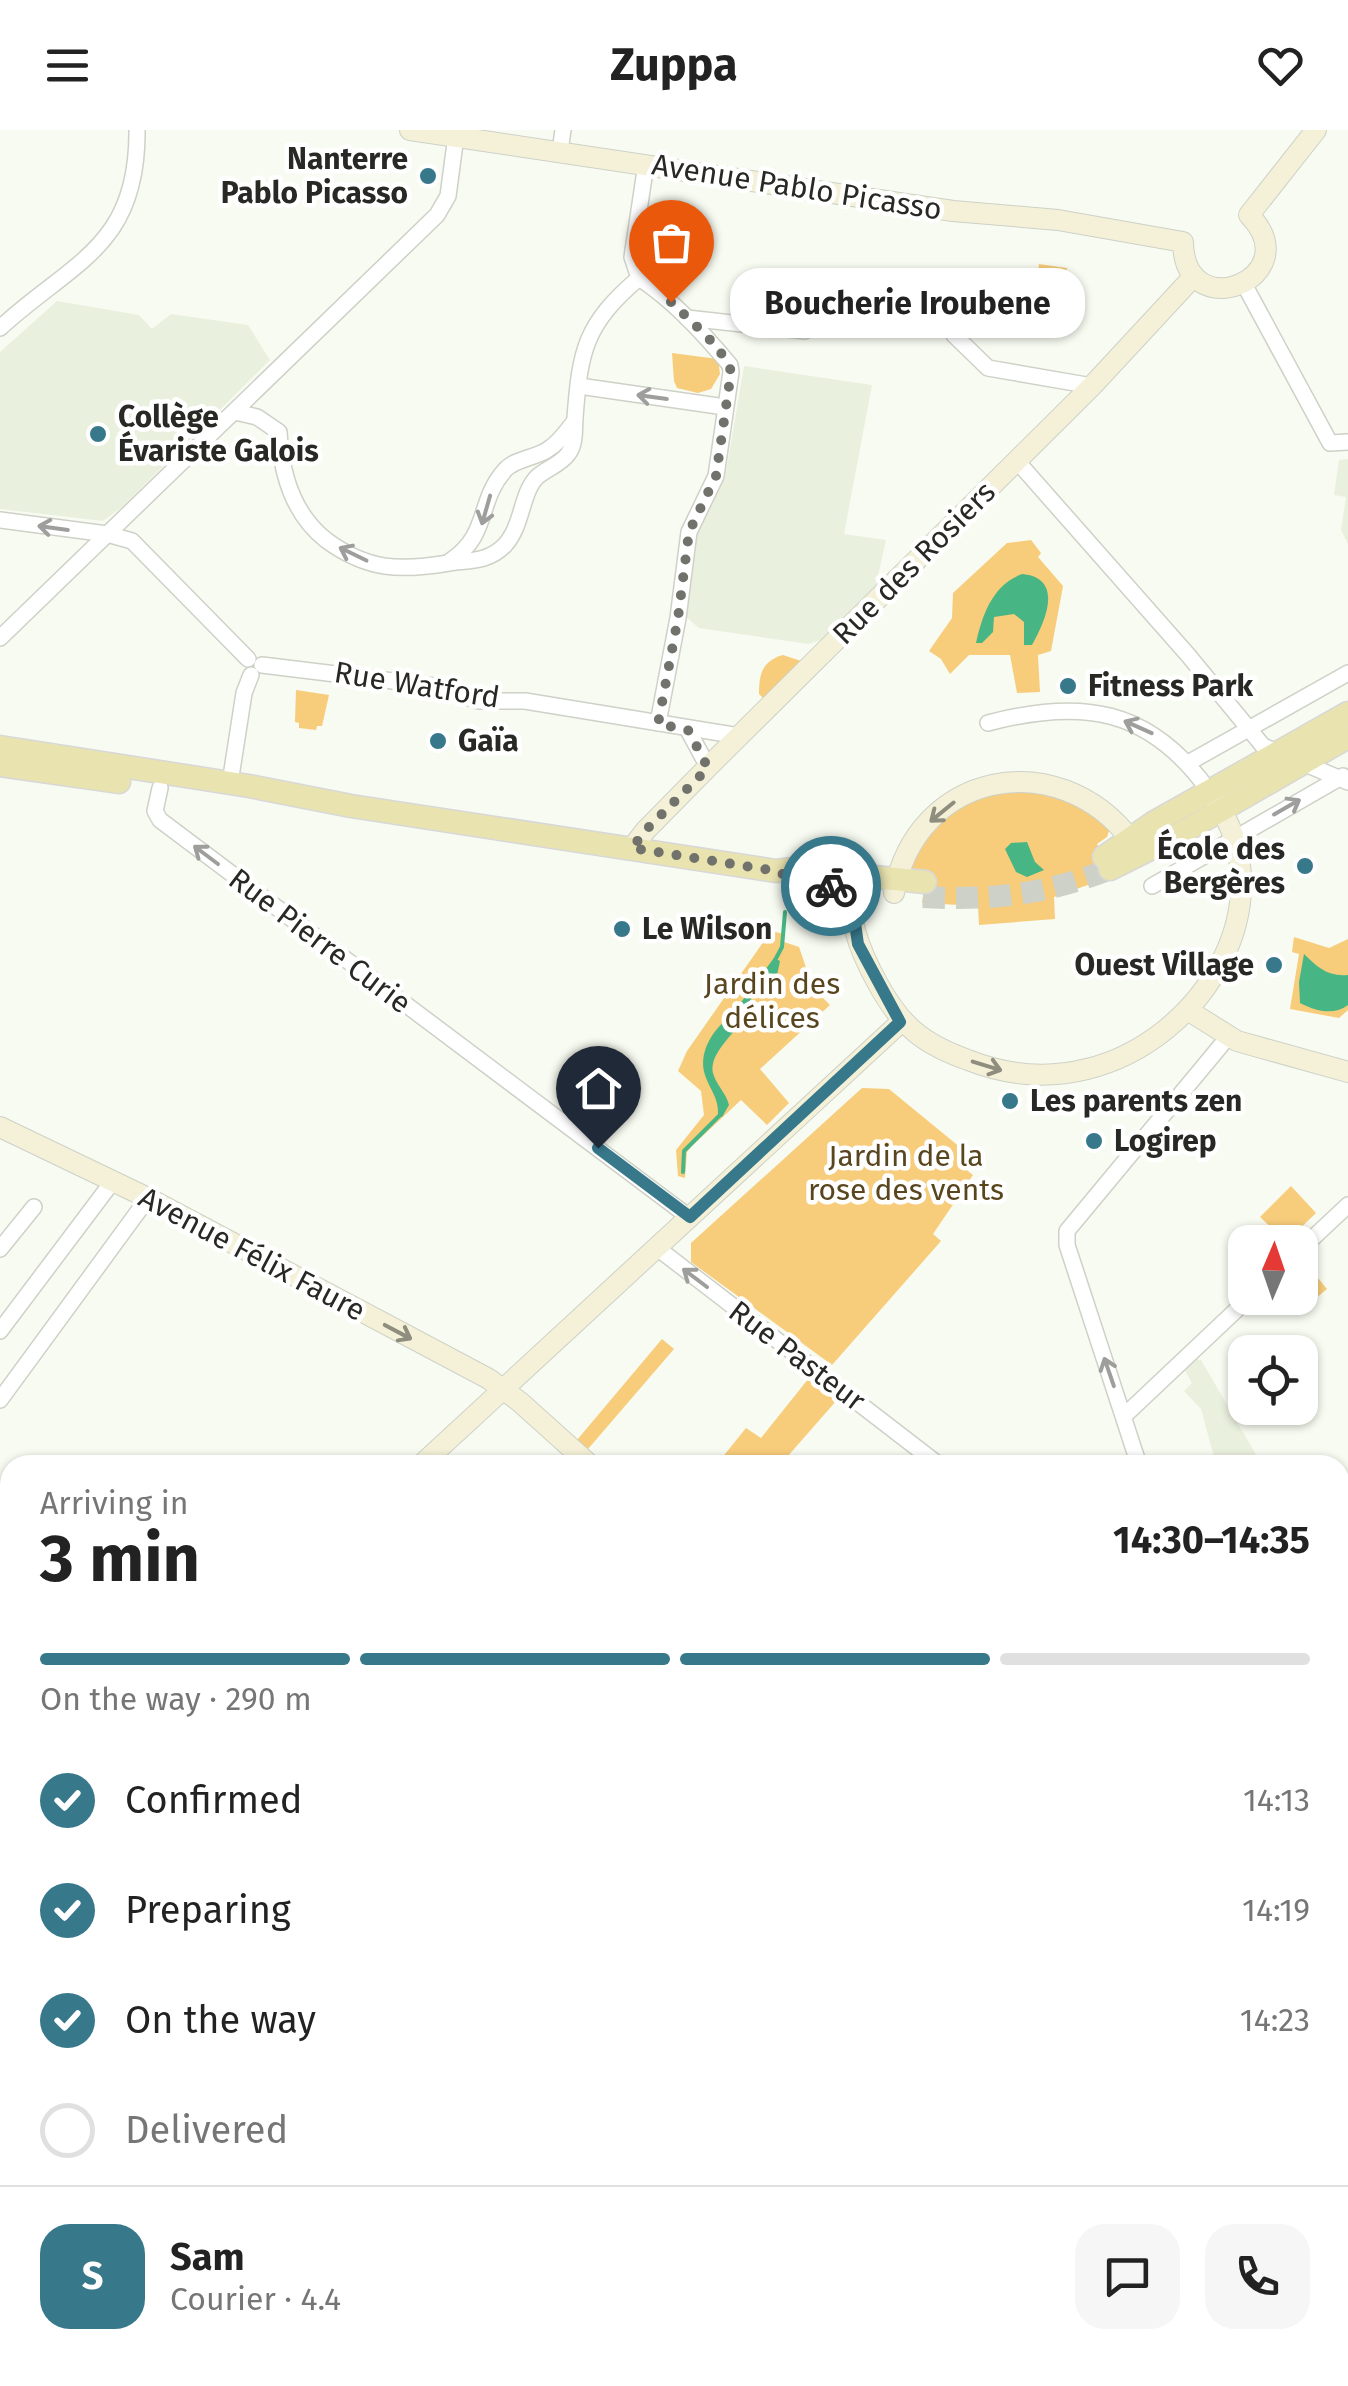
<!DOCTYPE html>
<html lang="en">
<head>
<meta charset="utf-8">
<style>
	body { margin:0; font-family:"Fira Sans",sans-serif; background:#f6f6f6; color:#222; height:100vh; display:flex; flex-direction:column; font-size:38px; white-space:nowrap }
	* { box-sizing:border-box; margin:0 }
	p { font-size:32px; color:#767676 }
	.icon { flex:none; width:55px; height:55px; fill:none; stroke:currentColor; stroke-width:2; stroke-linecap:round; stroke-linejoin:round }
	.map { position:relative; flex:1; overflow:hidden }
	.side { position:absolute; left:0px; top:1325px; width:1350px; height:932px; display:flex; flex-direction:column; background:#fff; border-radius:30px 30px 0 0; box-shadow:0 2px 8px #0004 }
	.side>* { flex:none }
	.needle { width:65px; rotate:2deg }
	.controls { position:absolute; left:1228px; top:1095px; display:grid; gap:20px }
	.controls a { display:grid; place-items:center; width:90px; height:90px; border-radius:20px; background:#fff; box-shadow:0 2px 8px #0004; font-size:50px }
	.pin { position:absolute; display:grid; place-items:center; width:85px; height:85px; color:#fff; margin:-102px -42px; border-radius:50% 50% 50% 0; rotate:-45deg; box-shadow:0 0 10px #0007 }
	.pin .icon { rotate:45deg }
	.courier { position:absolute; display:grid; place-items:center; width:100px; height:100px; margin:-50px; border:8px solid #38788b; border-radius:50%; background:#fff; color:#222; box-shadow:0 2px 12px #0007 }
	.bubble { position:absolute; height:70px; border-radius:30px; background:#fff; box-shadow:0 2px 8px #0004; font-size:32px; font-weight:700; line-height:70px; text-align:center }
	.headline em { font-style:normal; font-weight:700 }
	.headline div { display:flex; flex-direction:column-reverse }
	.headline { display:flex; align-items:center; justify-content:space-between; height:170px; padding:0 40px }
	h1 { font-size:65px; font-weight:700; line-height:75px }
	.bar { display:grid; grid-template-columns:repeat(4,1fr); gap:15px 10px; align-content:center; height:120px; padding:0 40px }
	.bar i { height:12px; border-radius:8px; background:#e0e0e0 }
	.bar .selected { background:#38788b }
	.bar p { grid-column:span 4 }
	.line { display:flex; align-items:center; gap:25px; padding:0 40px; border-top:2px solid #e0e0e0 }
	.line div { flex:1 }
	.round { display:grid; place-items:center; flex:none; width:105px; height:105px; border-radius:30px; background:#f6f6f6 }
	ol { padding:0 40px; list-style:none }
	li { display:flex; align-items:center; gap:30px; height:110px }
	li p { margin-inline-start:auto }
	li .icon { padding:10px; border-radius:50%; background:#38788b; color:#fff; stroke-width:4 }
	li:last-child { color:#767676 }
	li i { width:55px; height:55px; border:5px solid #e0e0e0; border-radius:50% }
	header { display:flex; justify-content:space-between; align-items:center; height:130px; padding:0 40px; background:#fff; font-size:45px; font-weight:700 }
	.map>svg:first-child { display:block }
	.built { fill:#eaf0de }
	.green { fill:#f7cc7b }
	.water { fill:#47b584 }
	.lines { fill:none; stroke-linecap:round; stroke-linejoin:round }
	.stream { stroke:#47b584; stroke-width:4 }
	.primary-tunnel { stroke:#ced1c8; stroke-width:22; stroke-dasharray:22 11; stroke-linecap:butt }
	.street-casing { stroke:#ced1c7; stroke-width:18 }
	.secondary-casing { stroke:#ced1c7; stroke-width:22 }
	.primary-casing { stroke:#d8d8d8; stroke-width:25 }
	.street { stroke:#fff; stroke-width:15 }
	.secondary { stroke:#f4f1d8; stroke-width:20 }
	.primary { stroke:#e9e3b0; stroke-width:22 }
	.tram { stroke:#3f403c; stroke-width:2.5 }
	.rail-casing { stroke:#3f403c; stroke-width:8 }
	.rail { stroke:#fff; stroke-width:4; stroke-dasharray:11; stroke-linecap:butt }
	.oneway { stroke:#9e9f9d }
	.oneway2 { stroke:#8e8d7e }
	.done { stroke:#71726c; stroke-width:10; stroke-dasharray:0 18 }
	.route { stroke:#38788b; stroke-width:12 }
	.poi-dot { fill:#38788b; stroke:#fff; stroke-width:4 }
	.labels { text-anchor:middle; stroke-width:9; stroke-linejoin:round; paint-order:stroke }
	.poi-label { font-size:30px; font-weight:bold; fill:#282925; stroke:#fff; text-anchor:start }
	.street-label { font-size:30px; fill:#282925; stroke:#fff }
	.park-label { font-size:30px; fill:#59461e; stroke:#fff }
</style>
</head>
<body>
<header><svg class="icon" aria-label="menu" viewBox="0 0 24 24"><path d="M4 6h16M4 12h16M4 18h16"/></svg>Zuppa<svg class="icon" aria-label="heart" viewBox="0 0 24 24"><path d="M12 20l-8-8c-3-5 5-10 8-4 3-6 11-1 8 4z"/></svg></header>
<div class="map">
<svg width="1348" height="2256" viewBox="0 0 1348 2256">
	<rect width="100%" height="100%" fill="#f8fbf1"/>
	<!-- built -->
	<g class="built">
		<polygon points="57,171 139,185 152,199 171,184 248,195 270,230 122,377 103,391 0,379 0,222"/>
		<polygon points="744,236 872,255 844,404 886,410 876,455 821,510 808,514 699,498 685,486 693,413 725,348"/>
		<polygon points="1348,329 1348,414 1341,400 1346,367 1334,365 1339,330"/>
		<polygon points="1195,1229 1201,1230 1262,1335 1206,1335 1205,1332 1214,1327 1201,1279 1184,1261 1192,1253 1184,1239"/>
		<polygon points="1348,1856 1348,2026 1340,2036 1340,1863"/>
		<polygon points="1044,2248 1169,2248 1162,2256 1038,2256"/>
	</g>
	<!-- green -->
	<g class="green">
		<polygon points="1039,134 1067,138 1061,186 1033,182"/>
		<polygon points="672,223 718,229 720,244 711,259 698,263 677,258 674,251"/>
		<polygon points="1031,410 1041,423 1038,427 1063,456 1051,521 1038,525 1040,562 1017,563 1010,525 969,525 950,544 941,529 929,521 952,488 953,463 1007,413"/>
		<path d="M783,525l21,7 -38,39 -7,-7c0,-20 3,-33 24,-39z"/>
		<polygon points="296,560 329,565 322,596 317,596 316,600 299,598 299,593 295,592"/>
		<polygon points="1054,660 1110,698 1107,707 1097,714 1113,746 1054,767 1055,789 979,795 978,776 922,773 926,745 909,741 917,713 971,666"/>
		<polygon points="771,801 784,804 784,812 799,817 813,858 830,875 760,939 789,973 767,995 741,970 692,1016 687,1022 685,1048 678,1046 676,1020 704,985 701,961 678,941 687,921"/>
		<polygon points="1294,807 1329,818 1348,809 1348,880 1339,888 1290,879 1299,824 1292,822"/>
		<polygon points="862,958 889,959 972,1027 964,1038 973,1045 933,1104 941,1111 832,1235 691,1132 691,1113"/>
		<polygon points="1291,1056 1316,1083 1286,1112 1260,1087"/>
		<polygon points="1308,1136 1327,1159 1303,1179 1293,1168 1300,1168 1300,1142"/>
		<polygon points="662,1209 674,1219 588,1319 577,1310"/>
		<polygon points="809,1248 837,1270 780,1335 717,1334 746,1298 761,1308"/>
		<polygon points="1348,1654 1348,1806 1340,1801 1340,1657"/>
		<polygon points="1348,2142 1348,2256 1291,2256 1280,2248 1340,2248 1340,2152"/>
	</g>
	<!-- water -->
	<g class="water">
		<path d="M1022,444c43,4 23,48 10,71h-8v-23l-10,-8 -20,3 -1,15 -11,11h-6c6,-27 16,-58 46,-69z"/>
		<polygon points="1027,712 1035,732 1044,740 1027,747 1016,742 1005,719 1011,713"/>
		<path d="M1304,824c13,13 24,23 44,21v30c-15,11 -32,6 -48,-2l-1,-21z"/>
		<polygon points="774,828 780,831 774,859 752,867 743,884 736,879"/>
		<path d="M730,887l12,4c-10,15 -36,36 -28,55 4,11 12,17 15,29l-7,12 -4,-2c1,-17 -8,-25 -13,-40 -7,-22 7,-45 25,-58z"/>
	</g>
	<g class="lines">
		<!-- stream -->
		<g class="stream">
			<polyline points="773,834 782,817 785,782"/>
			<polyline points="683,1042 684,1021 722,983"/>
		</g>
		<!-- primary-tunnel -->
		<path class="primary-tunnel" d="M923,767c67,4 125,-3 187,-28"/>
		<!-- street casing -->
		<g class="street-casing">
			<g id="street">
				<polyline points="560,21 563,0"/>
				<path d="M646,34l-14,93 7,21c35,23 64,55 91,87l1,7 -15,104 -27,56 -11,86 -20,105"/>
				<polyline points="1244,154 1330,313 1348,312"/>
				<polyline points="687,188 805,201 812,164 953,184 954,205 988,238 1092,256"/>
				<path d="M0,198c73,-67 138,-81 137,-198"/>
				<polyline points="579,256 725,277"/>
				<path d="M235,282l22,5 22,15c2,40 14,82 47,108 42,31 75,31 123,23 21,-3 40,-1 56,-18 18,-20 16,-52 32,-68 9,-8 24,-13 31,-23 8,-10 6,-25 7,-36 5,-68 10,-94 64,-140"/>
				<polyline points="1016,330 1188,525 1263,616 1348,652"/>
				<polyline points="0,390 107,404 132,411 248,529"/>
				<path d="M450,431c40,-26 27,-60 55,-91 9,-11 30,-12 42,-20 11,-6 19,-18 27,-28"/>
				<polyline points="0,508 437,85 448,66 456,6"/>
				<polyline points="262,535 434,556 478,571 525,571 739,606"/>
				<path d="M988,593c94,-25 162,-15 221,68"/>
				<polyline points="688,600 708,637"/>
				<polyline points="1188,633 1348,543"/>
				<polyline points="230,653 244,563 251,545"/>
				<polyline points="160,658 155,681 160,690 689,1087"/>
				<polyline points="1152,756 1343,646"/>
				<polyline points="656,1117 939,1335"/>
				<polyline points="0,1119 34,1077"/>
				<polyline points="1300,1120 1348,1075"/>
				<polyline points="0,1201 113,1051"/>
				<polyline points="0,1270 148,1068"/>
				<polyline points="1124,1286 1249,1168"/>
				<polyline points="1139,1335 1067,1115 1067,1101 1228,907"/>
				<polyline points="0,1439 10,1446"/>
				<polyline points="1340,1500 1348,1498"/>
				<polyline points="0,1579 10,1565"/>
				<polyline points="0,1690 10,1702"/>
				<polyline points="1340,1851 1348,1844"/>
				<polyline points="0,1884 10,1884"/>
				<polyline points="0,2216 10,2235"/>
				<polyline points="17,2248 22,2256"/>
				<polyline points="171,2248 178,2256"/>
				<polyline points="377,2248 385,2256"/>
				<polyline points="1007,2248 1018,2256"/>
				<polyline points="266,2256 276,2248"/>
				<polyline points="452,2256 461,2248"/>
				<polyline points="847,2256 859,2248"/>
				<polyline points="1035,2256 1042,2248"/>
			</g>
		</g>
		<!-- secondary casing -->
		<g class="secondary-casing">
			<g id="secondary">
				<path d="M410,0l543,81 105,9 125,22c1,87 127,35 66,-27l67,-85"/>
				<polyline points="632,718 645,701 708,637 1092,256 1194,146"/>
				<path d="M853,745c-8,39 6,75 25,109 23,42 45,60 90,76 38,15 79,19 119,9 115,-28 201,-167 126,-272"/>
				<path d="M894,763c22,-122 164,-149 237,-53"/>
				<polyline points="1189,881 1237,911 1348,942"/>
				<polyline points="0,997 148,1068 489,1249 520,1272 590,1335"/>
				<polyline points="421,1335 901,892"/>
				<polyline points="0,1722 10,1713"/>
				<polyline points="1340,1811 1348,1816"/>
			</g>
		</g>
		<!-- primary casing -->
		<g class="primary-casing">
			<g id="primary">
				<polyline points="0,617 249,656 351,676 776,741 793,739 925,752"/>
				<polyline points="0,635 119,652"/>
				<polyline points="1104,727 1153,693 1348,583"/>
				<polyline points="1110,739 1178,705 1348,607"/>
			</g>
		</g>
		<!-- street -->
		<use href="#street" class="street"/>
		<!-- secondary -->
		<use href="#secondary" class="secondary"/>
		<!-- primary -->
		<use href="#primary" class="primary"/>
		<!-- tram -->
		<g class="tram">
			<polyline points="1340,1974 1348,1964"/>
			<polyline points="1130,2256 1137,2248"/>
		</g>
		<!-- rail casing -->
		<g class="rail-casing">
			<g id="rail">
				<polyline points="1340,1911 1348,1901"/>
				<polyline points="1060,2256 1067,2248"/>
			</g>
		</g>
		<!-- rail -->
		<use href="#rail" class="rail"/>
	</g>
	<!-- one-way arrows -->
	<defs><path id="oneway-shaft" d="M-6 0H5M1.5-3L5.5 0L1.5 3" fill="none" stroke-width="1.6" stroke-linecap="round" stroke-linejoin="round" transform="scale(2.5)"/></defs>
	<g class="oneway">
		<use href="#oneway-shaft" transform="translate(652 267) rotate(-172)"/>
		<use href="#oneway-shaft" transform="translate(486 380) rotate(106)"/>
		<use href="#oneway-shaft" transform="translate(53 398) rotate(-172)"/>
		<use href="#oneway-shaft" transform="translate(353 424) rotate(-154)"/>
		<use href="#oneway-shaft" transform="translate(1138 597) rotate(-156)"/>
		<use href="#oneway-shaft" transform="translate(1287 677) rotate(-30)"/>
		<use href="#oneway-shaft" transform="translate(206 725) rotate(-143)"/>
		<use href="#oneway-shaft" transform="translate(695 1148) rotate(-143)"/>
		<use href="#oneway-shaft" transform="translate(1109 1242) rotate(-109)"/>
	</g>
	<g class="oneway2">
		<use href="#oneway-shaft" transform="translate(942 682) rotate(141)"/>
		<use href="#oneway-shaft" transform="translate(987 936) rotate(17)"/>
		<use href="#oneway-shaft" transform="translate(398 1202) rotate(28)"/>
	</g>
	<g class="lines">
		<!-- done -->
		<path class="done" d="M671,172c17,17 55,48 60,70l-15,104 -27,56 -11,86 -20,106 30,6 20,38 -63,63 -13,17 144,23 20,9 35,6"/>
		<!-- route -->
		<polyline class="route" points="598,1018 690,1087 900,892 858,814 850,759 831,756"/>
	</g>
	<!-- markers -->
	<g class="poi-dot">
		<circle cx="428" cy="46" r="10"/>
		<circle cx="98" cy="304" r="10"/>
		<circle cx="1068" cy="556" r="10"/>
		<circle cx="438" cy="611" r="10"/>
		<circle cx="1305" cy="736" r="10"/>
		<circle cx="622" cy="799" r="10"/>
		<circle cx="1274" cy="835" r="10"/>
		<circle cx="1010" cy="971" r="10"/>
		<circle cx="1094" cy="1011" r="10"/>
	</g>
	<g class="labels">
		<!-- poi labels -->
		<g class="poi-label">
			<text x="408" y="39" text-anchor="end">Nanterre<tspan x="408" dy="34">Pablo Picasso</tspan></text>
			<text x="118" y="297">Collège<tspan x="118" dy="34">Évariste Galois</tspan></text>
			<text x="1088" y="566">Fitness Park</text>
			<text x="458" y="621">Gaïa</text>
			<text x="1285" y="729" text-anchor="end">École des<tspan x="1285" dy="34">Bergères</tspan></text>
			<text x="642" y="809">Le Wilson</text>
			<text x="1254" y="845" text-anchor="end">Ouest Village</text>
			<text x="1030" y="981">Les parents zen</text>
			<text x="1114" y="1021">Logirep</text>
		</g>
		<!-- street labels -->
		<g class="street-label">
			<text transform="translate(797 57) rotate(9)" y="10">Avenue Pablo Picasso</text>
			<text transform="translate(914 433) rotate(-45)" y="10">Rue des Rosiers</text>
			<text transform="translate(417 555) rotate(9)" y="10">Rue Watford</text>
			<text transform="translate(320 811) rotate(37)" y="10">Rue Pierre Curie</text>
			<text transform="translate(252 1124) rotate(28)" y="10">Avenue Félix Faure</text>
			<text transform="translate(797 1226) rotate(37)" y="10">Rue Pasteur</text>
		</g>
		<!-- park labels -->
		<g class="park-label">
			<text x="772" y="864">Jardin des<tspan x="772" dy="34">délices</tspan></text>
			<text x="906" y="1036">Jardin de la<tspan x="906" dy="34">rose des vents</tspan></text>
		</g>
	</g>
</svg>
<div class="controls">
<a><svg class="needle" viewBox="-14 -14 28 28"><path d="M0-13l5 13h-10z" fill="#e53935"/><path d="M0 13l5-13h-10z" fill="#767676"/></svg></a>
<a><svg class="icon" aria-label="locate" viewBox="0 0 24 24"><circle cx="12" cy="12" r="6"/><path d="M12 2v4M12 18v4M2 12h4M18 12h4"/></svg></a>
</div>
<div class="pin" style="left:671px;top:172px;background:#ea580c"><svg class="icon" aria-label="bag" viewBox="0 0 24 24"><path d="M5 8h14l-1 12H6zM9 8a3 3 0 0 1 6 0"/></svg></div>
<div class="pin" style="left:598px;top:1018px;background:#1f2937"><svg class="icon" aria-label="home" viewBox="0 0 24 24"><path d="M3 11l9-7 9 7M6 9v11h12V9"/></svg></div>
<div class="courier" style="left:831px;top:756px"><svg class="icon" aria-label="bike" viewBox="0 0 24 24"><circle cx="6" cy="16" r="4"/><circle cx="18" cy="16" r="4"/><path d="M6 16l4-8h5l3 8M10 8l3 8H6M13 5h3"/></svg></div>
<div class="bubble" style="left:730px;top:138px;width:355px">Boucherie Iroubene</div>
<section class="side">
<div class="headline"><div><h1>3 min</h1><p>Arriving in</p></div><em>14:30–14:35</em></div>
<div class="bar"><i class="selected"></i><i class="selected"></i><i class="selected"></i><i></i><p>On the way · 290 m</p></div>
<ol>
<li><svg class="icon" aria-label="check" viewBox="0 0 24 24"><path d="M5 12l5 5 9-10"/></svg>Confirmed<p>14:13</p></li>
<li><svg class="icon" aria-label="check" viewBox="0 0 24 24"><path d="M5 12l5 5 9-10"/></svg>Preparing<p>14:19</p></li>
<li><svg class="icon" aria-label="check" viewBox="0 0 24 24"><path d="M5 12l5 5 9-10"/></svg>On the way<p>14:23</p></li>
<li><i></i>Delivered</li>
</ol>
<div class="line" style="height:180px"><b class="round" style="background:#38788b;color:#fff">S</b><div><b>Sam</b><p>Courier · 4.4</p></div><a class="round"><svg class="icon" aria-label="chat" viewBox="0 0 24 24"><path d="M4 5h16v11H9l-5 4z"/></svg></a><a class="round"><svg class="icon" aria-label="phone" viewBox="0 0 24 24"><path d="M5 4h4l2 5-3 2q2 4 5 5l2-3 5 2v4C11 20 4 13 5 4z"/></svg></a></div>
</section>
</div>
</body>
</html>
